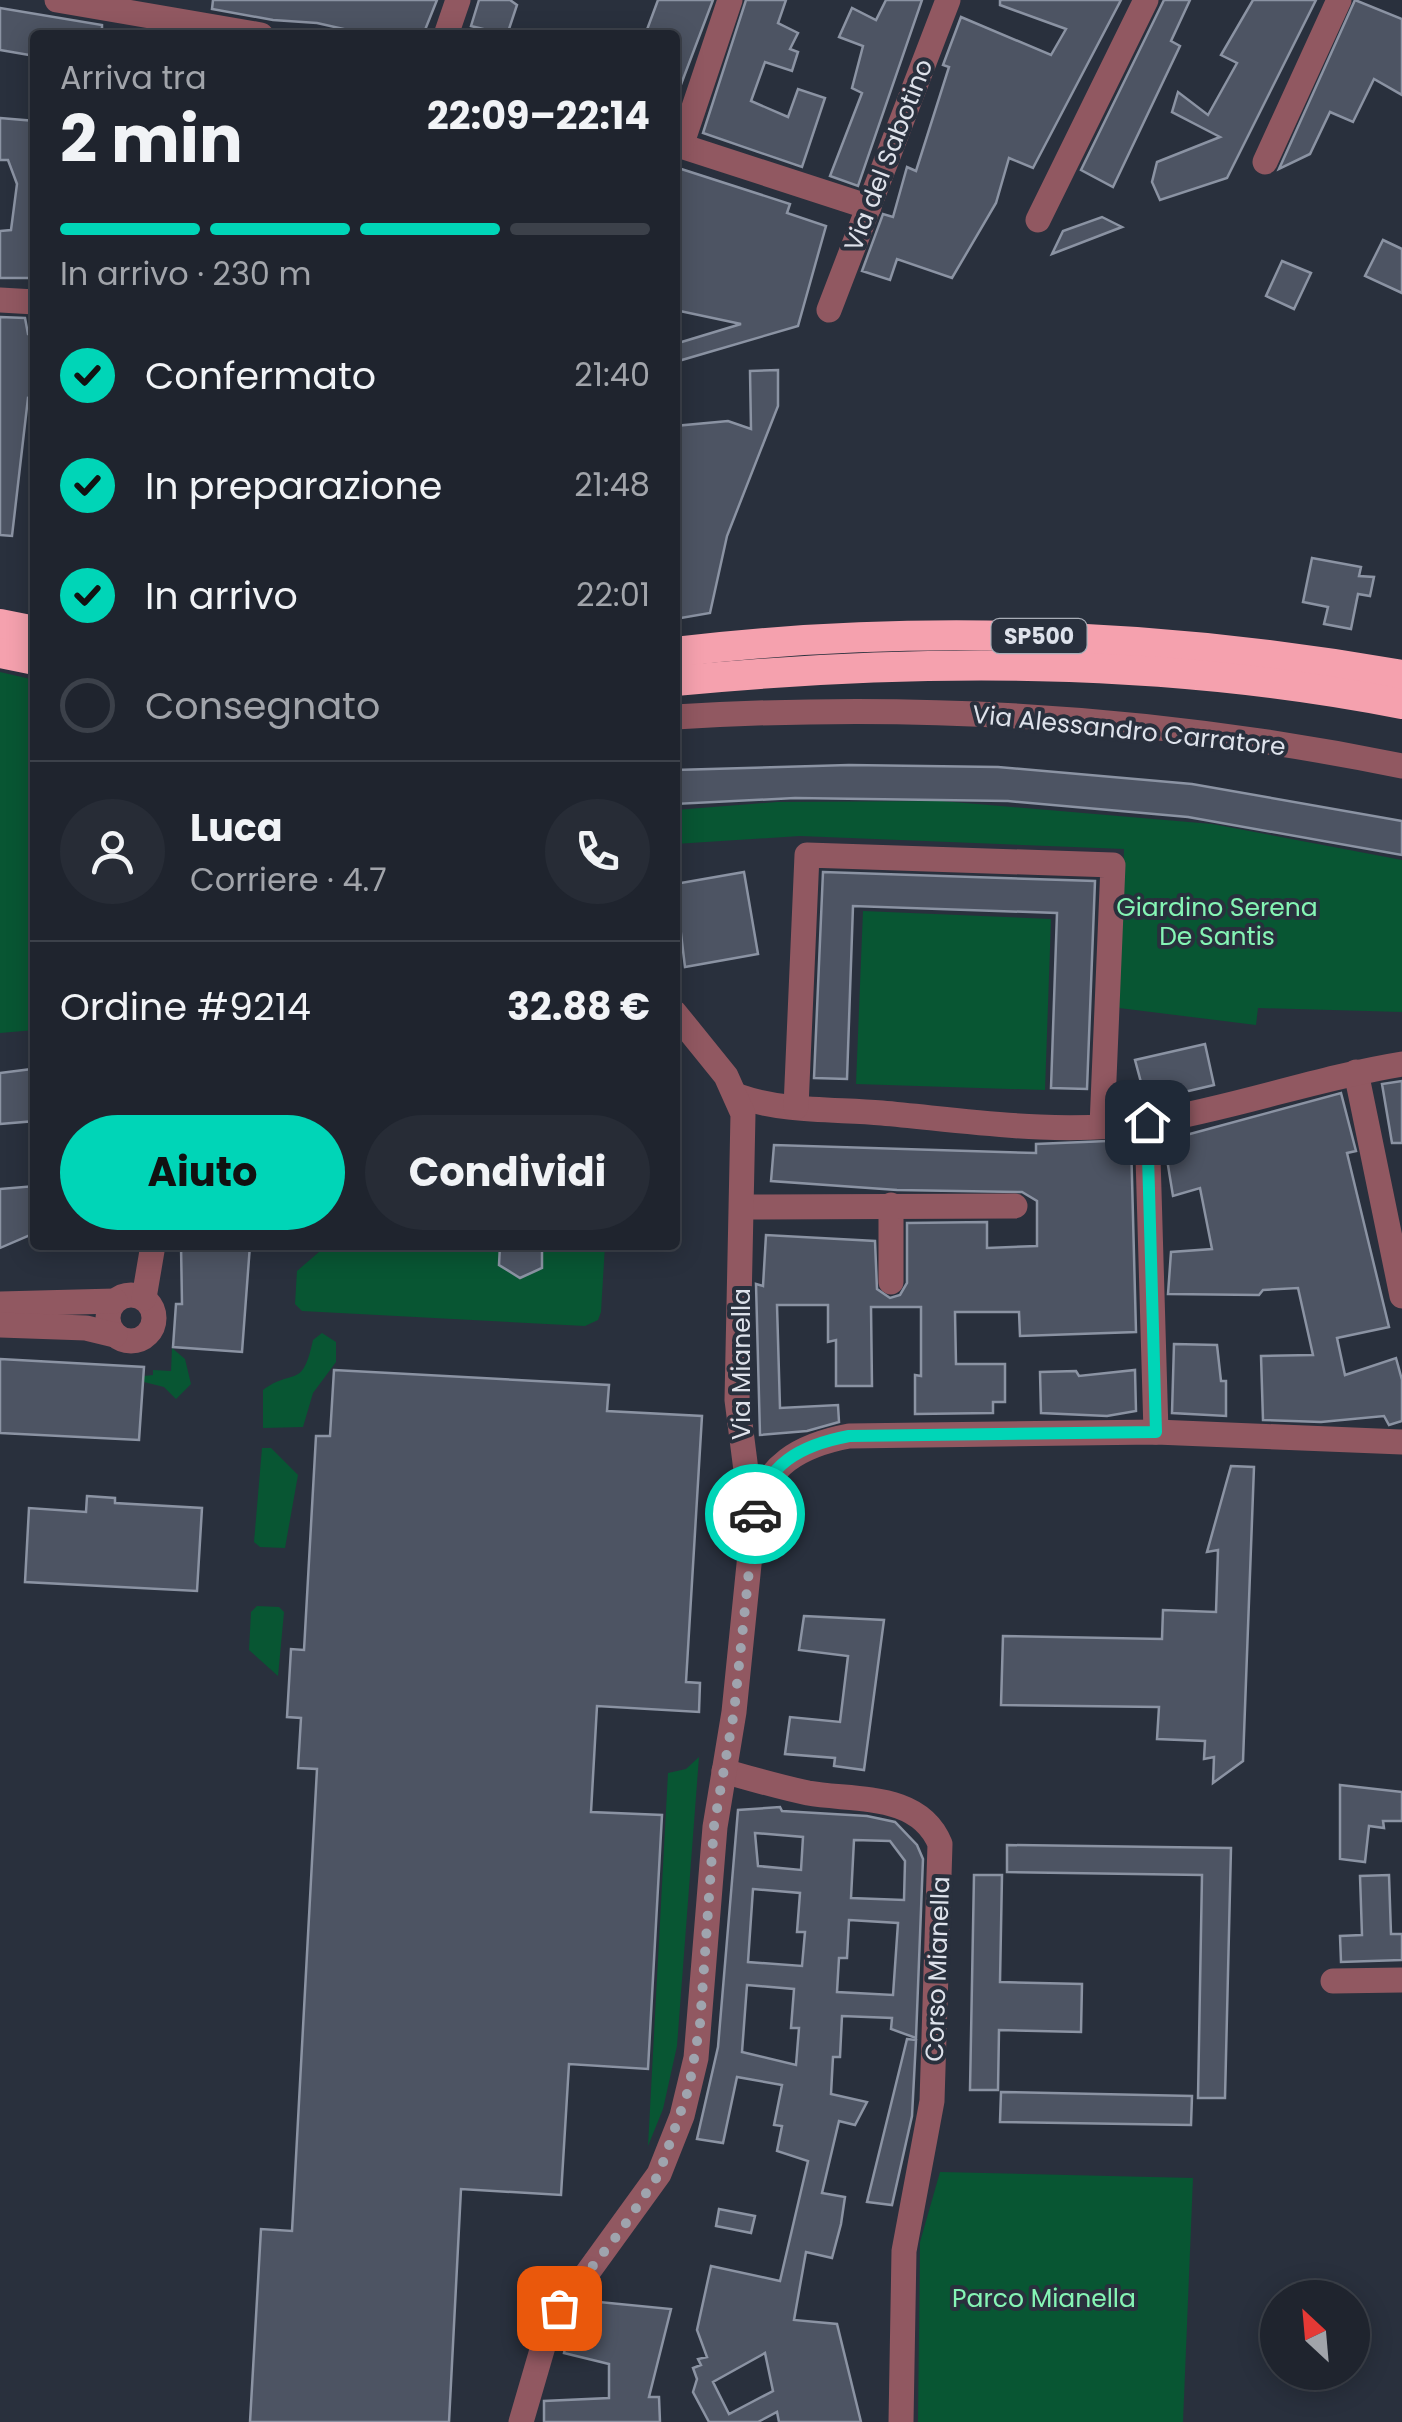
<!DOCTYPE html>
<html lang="it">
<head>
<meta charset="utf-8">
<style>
	body { margin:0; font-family:Poppins,sans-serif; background:#272c36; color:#f1f3f6; height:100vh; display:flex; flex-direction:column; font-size:38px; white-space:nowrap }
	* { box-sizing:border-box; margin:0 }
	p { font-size:32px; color:#a1a4aa }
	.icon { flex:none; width:55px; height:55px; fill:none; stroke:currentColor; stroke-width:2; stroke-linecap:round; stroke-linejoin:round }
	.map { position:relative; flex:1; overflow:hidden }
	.drawer { position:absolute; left:30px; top:30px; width:650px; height:1220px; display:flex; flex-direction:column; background:#1f242e; border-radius:10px; box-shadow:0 5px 25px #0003,0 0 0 2px #3c414a }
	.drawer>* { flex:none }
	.needle { width:65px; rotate:334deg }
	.tools { position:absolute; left:1260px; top:2280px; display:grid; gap:20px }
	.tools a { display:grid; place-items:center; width:110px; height:110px; border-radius:50%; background:#1f242e; box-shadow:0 5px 25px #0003,0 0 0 2px #3c414a; font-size:50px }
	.pin { position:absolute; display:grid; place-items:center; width:85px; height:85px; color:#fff; margin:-42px; border-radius:20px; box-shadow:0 5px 15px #0006 }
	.courier { position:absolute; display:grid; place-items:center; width:100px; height:100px; margin:-50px; border:8px solid #00d5b7; border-radius:50%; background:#fff; color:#222; box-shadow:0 2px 12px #0007 }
	.head em { font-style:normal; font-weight:700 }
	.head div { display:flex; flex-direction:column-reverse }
	.head { display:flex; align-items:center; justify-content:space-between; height:170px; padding:0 30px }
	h1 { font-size:65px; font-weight:700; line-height:75px }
	.bar { display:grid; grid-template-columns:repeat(4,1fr); gap:15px 10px; align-content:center; height:120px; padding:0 30px }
	.bar i { height:12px; border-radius:8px; background:#3c414a }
	.bar .on { background:#00d5b7 }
	.bar p { grid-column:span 4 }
	.line { display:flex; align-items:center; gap:25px; padding:0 30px; border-top:2px solid #3c414a }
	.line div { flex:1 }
	.round { display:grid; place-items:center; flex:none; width:105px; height:105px; border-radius:52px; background:#272c36 }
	ol { padding:0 30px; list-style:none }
	li { display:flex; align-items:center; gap:30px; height:110px }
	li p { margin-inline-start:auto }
	li .icon { padding:10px; border-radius:50%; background:#00d5b7; color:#111; stroke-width:4 }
	li:last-child { color:#a1a4aa }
	li i { width:55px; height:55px; border:5px solid #3c414a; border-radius:50% }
	.button { display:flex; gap:20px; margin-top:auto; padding:20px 30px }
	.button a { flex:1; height:115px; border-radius:60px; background:#00d5b7; color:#111; font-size:40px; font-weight:700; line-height:115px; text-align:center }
	.button a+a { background:#272c36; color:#f1f3f6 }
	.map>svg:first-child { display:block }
	.green { fill:#085633 }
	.building { fill:#4d5463; stroke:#8b93a3; stroke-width:2.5; fill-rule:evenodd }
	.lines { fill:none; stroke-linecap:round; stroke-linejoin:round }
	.street { stroke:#915861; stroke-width:25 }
	.highway { stroke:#f5a1ae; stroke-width:30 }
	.done { stroke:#9fa4ae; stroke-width:10; stroke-dasharray:0 18 }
	.route { stroke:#00d5b7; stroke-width:12 }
	.labels { text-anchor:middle; stroke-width:8; stroke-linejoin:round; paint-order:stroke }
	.shield { fill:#29303d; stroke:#a8adb7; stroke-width:2.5 }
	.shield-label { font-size:22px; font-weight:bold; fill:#dee2eb }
	.street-label { font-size:25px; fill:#dee2eb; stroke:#29303d }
	.park-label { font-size:25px; fill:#85f5b5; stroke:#29303d }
</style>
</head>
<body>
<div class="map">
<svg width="1402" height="2422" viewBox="0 0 1402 2422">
	<rect width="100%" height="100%" fill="#29303d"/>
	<!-- green -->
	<g class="green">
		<polygon points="0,672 35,680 35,1030 0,1033"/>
		<polygon points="941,801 1212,824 1402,860 1402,1012 1258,1008 1256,1025 1119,1008 1124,849 800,836 675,844 675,810 777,802"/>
		<polygon points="863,911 1051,919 1045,1090 856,1084"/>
		<polygon points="327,1245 605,1245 601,1312 598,1320 585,1326 302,1311 295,1304 297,1271"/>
		<path d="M322,1333l14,9v20l-23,31 -10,34 -40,1v-38c31,-23 39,1 50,-50z"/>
		<polygon points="172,1348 185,1359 191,1384 176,1399 164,1387 144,1382 144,1376 153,1375 153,1370 171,1371"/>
		<polygon points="262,1448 271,1448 298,1475 285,1548 260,1547 254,1542"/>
		<polygon points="257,1606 279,1607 284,1612 278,1676 249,1650 251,1612"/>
		<polygon points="699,1757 677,2046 663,2109 648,2146 668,1773 686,1769"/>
		<polygon points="940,2172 1193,2178 1183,2422 918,2422 920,2242"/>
	</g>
	<!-- building -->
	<g class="building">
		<polygon points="213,0 437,0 423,35 370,35 317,23 273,20 212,9"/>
		<polygon points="479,0 510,0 517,5 507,35 471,26"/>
		<polygon points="658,0 713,0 677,95 675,35 645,35"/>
		<polygon points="746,0 786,0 778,23 798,33 790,49 798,52 792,71 765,62 751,101 788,117 798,89 825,98 802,167 703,133"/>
		<polygon points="886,0 922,0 858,186 830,176 862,93 852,88 863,46 839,37 852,8 876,20"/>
		<polygon points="1000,0 1121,0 1033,168 1009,158 996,203 952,278 897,259 890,280 862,271 883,214 893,217 907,167 916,171 949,67 943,65 961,17 1051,55 1066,29 1000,5"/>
		<polygon points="1164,0 1190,0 1171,41 1180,46 1113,187 1081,170"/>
		<polygon points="1253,0 1316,0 1227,178 1160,200 1152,182 1157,162 1220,137 1172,112 1178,92 1208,115 1237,63 1221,55"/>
		<polygon points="1355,0 1402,19 1402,95 1374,79 1353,122 1330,112 1310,154 1279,169"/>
		<polygon points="0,8 102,25 102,35 35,35 35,56 0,50"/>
		<polygon points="0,118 35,121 35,278 0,278 0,231 11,230 17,184 8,160 0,160"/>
		<polygon points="675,167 790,204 787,213 826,226 798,326 675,362 675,344 741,324 675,310"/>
		<polygon points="1102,217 1122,227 1052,254 1063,231"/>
		<polygon points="1383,240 1402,249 1402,293 1365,276"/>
		<polygon points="1282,261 1311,273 1294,309 1266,296"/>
		<polygon points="0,317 25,318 28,334 35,334 35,399 28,398 12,536 0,535"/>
		<polygon points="778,370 778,406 727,536 710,613 675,619 675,426 728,421 751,429 750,371"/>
		<polygon points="1312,558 1361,567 1359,576 1374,577 1370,596 1358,594 1351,629 1324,624 1328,607 1303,602"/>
		<polygon points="849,765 998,767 1192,784 1402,821 1402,855 1188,817 1008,801 795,798 675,804 675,770"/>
		<polygon points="744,872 758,954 685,967 675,884"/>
		<polygon points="823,872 1095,881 1087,1089 1051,1088 1057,913 853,906 847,1079 814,1078"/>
		<polygon points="1205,1044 1214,1085 1146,1101 1135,1060"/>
		<polygon points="32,1069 35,1121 0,1124 0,1073"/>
		<polygon points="1402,1081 1402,1143 1392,1143 1382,1084"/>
		<polygon points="1341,1093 1356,1151 1347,1153 1389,1327 1337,1338 1345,1375 1396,1358 1402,1380 1402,1421 1389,1425 1384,1416 1321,1422 1263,1420 1261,1356 1313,1355 1298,1288 1263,1290 1259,1295 1168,1294 1171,1252 1212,1249 1200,1188 1173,1196 1164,1141"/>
		<polygon points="1131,1140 1136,1332 1020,1336 1019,1312 955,1312 956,1364 1005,1364 1005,1402 993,1402 993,1413 915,1414 915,1375 921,1376 921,1307 871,1307 872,1386 836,1386 836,1340 828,1342 828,1305 777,1305 780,1408 838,1405 839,1422 807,1431 760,1435 756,1284 763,1286 766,1235 875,1241 877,1289 890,1298 900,1295 907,1283 907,1223 987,1222 987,1248 1037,1246 1037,1201 1022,1192 897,1190 771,1181 774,1145 1036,1153 1036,1144"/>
		<polygon points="35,1186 35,1233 0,1248 0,1189"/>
		<polygon points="181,1245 250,1245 242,1352 173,1347 176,1304 182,1304"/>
		<polygon points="500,1245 542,1245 542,1268 520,1278 499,1265"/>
		<polygon points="1174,1344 1217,1345 1221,1381 1226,1381 1226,1416 1172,1413"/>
		<polygon points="0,1359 144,1367 139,1440 0,1433"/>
		<polygon points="334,1370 609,1385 607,1411 702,1416 686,1682 700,1683 699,1712 597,1706 591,1812 662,1815 648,2069 569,2064 561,2195 461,2189 449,2422 250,2422 261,2229 292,2231 317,1769 298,1768 301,1718 287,1717 291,1649 304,1650 316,1436 330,1436"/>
		<polygon points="1135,1370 1136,1411 1107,1416 1041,1413 1040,1372 1076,1371 1079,1376"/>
		<polygon points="1231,1466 1254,1467 1243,1761 1213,1783 1214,1757 1204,1759 1205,1741 1157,1739 1159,1707 1001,1705 1003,1636 1162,1639 1163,1610 1216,1612 1218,1550 1207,1552"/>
		<polygon points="87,1496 115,1498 115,1503 202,1508 197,1591 25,1582 29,1508 86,1512"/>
		<polygon points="804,1616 884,1620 864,1770 834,1766 835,1758 785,1754 790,1717 840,1722 848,1656 799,1650"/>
		<polygon points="1340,1785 1402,1792 1402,1821 1383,1821 1384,1828 1369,1826 1365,1862 1340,1859"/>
		<path d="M780,1807l2,4 85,5 28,6 22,23 6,14 -7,179 -25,-9 1,-11 -50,-2 -2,41h-7l-2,37 36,8 -12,23 -16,-4 -17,72 23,4 -4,27 -9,34 -26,-6 -12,68 43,4 24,98h-82l-2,-10 -19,10h-49l-16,-30 4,-13 -4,-11 8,-3 -3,-6 9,-2 -10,-27 14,-64 69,15 28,-120 -31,-10 5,-25 -8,-1 8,-40 -45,-8 -14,66 -26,-4 21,-92 20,-237zM755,1833l48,4 -2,33 -43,-4zM854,1840l36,1 15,20 -1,39 -53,-2zM753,1889l47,4 -3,39h8l-3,34 -54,-4zM849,1920l49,3 -5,72 -56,-3 2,-34h8zM747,1985l47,4 -3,39h8l-3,37 -54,-13zM765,2353l8,38 -44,23 -16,-32z"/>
		<polygon points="1007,1845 1231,1848 1225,2098 1198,2098 1202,1875 1007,1872"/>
		<polygon points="974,1875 1002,1875 1000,1982 1082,1984 1081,2032 999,2030 998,2090 970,2090"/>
		<polygon points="1389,1875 1391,1934 1402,1934 1402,1960 1341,1962 1340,1936 1362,1935 1360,1876"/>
		<polygon points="907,2039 916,2040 912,2116 892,2205 867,2202"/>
		<polygon points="1001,2092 1192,2096 1191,2125 1000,2122"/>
		<polygon points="719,2209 755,2216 751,2233 716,2226"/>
		<polygon points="599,2302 671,2309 649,2397 659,2397 660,2422 544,2422 544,2401 609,2398 609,2364 564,2353 569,2330 591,2335"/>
	</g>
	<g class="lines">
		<!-- street -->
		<g class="street">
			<polyline points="57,0 261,35"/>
			<polyline points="446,35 458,0"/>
			<polyline points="675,144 869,207"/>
			<polyline points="681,146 730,0"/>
			<polyline points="1265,162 1339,0"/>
			<polyline points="1038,220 1146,0"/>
			<polyline points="0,300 35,302"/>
			<polyline points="829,310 948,0"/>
			<path d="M675,717c243,-15 488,0 727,49"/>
			<polyline points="1356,1072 1402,1296"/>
			<path d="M738,1096c45,16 96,13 144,17 87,8 179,23 267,9 85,-14 167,-44 253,-58"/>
			<polyline points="796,1107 807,855 1113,865 1102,1126"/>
			<polyline points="1147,1122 1156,1432"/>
			<polyline points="891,1205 891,1282"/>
			<polyline points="743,1207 1015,1206"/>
			<circle cx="131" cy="1318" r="23"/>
			<polyline points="144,1298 153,1245"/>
			<polyline points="0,1304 115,1301"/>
			<polyline points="0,1325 86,1328 115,1335"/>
			<path d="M755,1515c9,-50 46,-70 94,-79l307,-4 246,10"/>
			<path d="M724,1771c28,8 55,16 84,22 46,8 111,-1 132,51l-8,257 -28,150 -3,171"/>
			<polyline points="1333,1981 1402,1980"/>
			<polyline points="521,2422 549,2326 659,2174 682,2116 696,2058 715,1827 734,1712 753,1525 737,1400 743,1114 726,1076 675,1013"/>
		</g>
		<!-- highway -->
		<g class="highway">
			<polyline points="0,624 35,631"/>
			<path d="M675,652c242,-29 487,-19 727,23"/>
			<polyline points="0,653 35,660"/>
			<path d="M675,681c242,-23 488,-24 727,23"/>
		</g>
	</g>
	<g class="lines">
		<!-- done -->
		<polyline class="done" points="559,2308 620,2232 659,2174 689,2088 700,2024 714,1826 734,1712 755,1514"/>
		<!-- route -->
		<path class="route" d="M755,1514c10,-50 46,-69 94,-78l307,-4 -9,-310"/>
	</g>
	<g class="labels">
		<!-- shield labels -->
		<rect class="shield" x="991.5" y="619" width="95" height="34" rx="8"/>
		<g class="shield-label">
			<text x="1039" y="644">SP500</text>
		</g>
		<!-- street labels -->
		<g class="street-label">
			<text transform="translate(888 155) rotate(-69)" y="9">Via del Sabotino</text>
			<text transform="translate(1129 730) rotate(6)" y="9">Via Alessandro Carratore</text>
			<text transform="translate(741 1364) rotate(-90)" y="9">Via Mianella</text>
			<text transform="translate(937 1969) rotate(-88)" y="9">Corso Mianella</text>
		</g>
		<!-- park labels -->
		<g class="park-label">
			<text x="1217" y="916">Giardino Serena<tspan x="1217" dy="29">De Santis</tspan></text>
			<text x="1044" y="2307">Parco Mianella</text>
		</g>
	</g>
</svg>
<div class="tools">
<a><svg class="needle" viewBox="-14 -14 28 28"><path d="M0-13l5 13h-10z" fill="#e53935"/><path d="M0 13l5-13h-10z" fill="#a1a4aa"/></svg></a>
</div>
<div class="pin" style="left:559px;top:2308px;background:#ea580c"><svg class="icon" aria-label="bag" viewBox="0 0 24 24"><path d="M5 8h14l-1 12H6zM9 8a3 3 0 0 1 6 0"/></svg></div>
<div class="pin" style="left:1147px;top:1122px;background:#1f2937"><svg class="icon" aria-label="home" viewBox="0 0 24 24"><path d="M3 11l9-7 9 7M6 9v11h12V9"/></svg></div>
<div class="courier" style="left:755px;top:1514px"><svg class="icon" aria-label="car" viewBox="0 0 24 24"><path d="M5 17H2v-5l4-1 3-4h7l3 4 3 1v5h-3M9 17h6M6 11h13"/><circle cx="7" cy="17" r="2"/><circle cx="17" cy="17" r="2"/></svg></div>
<section class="drawer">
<div class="head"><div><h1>2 min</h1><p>Arriva tra</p></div><em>22:09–22:14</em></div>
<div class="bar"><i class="on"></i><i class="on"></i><i class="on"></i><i></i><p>In arrivo · 230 m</p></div>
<ol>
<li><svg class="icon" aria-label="check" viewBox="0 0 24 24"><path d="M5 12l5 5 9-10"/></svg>Confermato<p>21:40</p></li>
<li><svg class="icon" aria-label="check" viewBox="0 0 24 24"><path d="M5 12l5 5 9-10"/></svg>In preparazione<p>21:48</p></li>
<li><svg class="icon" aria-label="check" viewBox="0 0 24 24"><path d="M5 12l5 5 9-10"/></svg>In arrivo<p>22:01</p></li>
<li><i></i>Consegnato</li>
</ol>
<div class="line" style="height:180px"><a class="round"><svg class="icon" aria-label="person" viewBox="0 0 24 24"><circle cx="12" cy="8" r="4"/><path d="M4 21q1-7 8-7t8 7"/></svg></a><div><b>Luca</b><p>Corriere · 4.7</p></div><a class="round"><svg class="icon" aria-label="phone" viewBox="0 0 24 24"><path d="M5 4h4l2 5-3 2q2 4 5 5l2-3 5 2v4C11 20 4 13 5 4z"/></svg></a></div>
<div class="line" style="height:130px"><div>Ordine #9214</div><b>32.88 €</b></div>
<div class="button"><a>Aiuto</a><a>Condividi</a></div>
</section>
</div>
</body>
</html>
